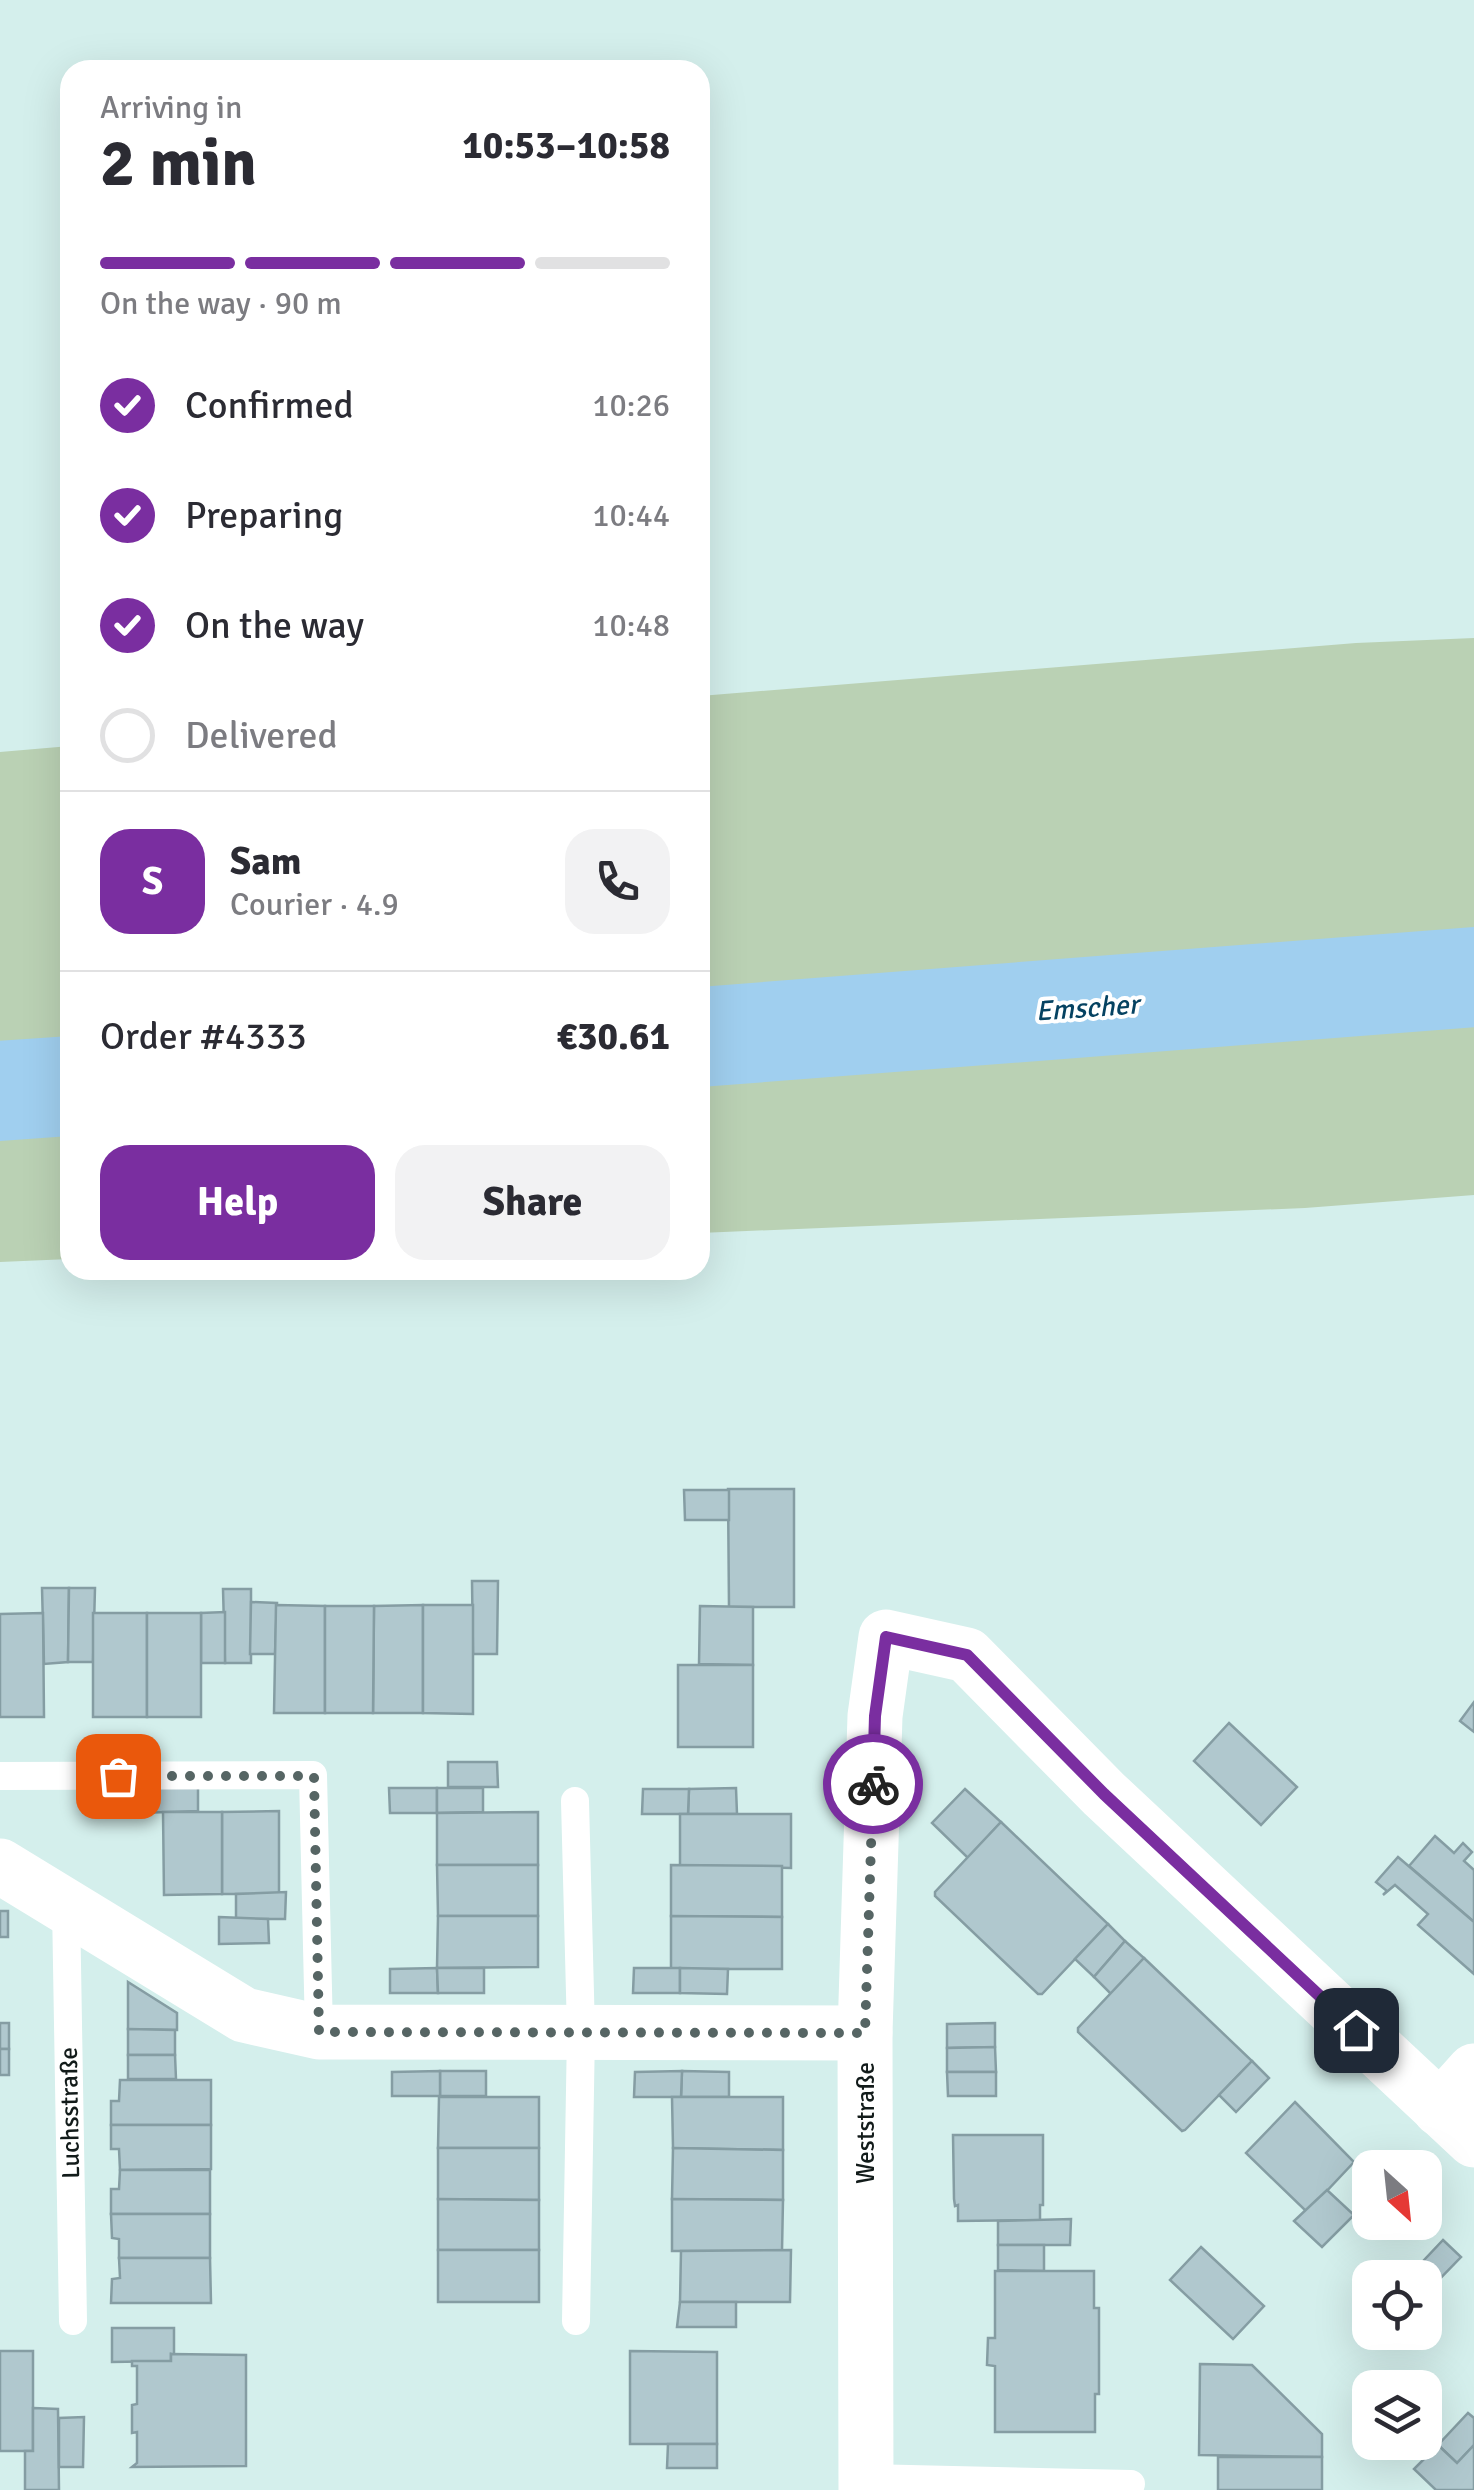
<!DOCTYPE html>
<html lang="en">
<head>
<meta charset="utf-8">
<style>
	body { margin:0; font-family:Signika,sans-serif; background:#f2f2f3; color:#2b2b33; height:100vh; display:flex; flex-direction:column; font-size:38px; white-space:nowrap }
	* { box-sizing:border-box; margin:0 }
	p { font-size:32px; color:#7c7c81 }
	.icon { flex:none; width:55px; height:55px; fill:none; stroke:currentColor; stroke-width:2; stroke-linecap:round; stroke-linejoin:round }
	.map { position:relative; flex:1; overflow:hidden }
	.panel { position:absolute; left:60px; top:60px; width:650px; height:1220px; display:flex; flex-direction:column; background:#fff; border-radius:30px; box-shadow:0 10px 40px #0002 }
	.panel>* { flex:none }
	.needle { width:65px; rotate:153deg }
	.controls { position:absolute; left:1352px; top:2150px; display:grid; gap:20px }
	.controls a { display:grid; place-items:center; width:90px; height:90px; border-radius:20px; background:#fff; box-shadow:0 10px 40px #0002; font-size:50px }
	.pin { position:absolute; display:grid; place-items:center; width:85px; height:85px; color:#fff; margin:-42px; border-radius:20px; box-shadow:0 5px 15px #0006 }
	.courier { position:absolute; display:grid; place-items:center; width:100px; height:100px; margin:-50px; border:8px solid #7a2ea0; border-radius:50%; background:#fff; color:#222; box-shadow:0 2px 12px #0007 }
	.head em { font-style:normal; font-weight:700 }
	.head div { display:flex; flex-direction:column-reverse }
	.head { display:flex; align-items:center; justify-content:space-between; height:170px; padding:0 40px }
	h1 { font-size:65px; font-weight:700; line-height:75px }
	.bar { display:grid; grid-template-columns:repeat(4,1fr); gap:15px 10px; align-content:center; height:120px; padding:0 40px }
	.bar i { height:12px; border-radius:8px; background:#e1e1e2 }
	.bar .selected { background:#7a2ea0 }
	.bar p { grid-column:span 4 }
	.line { display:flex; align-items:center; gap:25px; padding:0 40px; border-top:2px solid #e1e1e2 }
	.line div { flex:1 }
	.round { display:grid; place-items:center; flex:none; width:105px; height:105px; border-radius:30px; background:#f2f2f3 }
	ol { padding:0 40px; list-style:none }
	li { display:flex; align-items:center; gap:30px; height:110px }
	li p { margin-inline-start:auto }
	li .icon { padding:10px; border-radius:50%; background:#7a2ea0; color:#fff; stroke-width:4 }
	li:last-child { color:#7c7c81 }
	li i { width:55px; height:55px; border:5px solid #e1e1e2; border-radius:50% }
	.button { display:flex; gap:20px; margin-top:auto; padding:20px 40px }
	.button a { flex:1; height:115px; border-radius:30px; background:#7a2ea0; color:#fff; font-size:40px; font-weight:700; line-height:115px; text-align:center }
	.button a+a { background:#f2f2f3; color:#2b2b33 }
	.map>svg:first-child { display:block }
	.green { fill:#bad1b4 }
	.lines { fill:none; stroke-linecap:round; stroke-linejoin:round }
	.river { stroke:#a0cfef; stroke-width:100 }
	.building { fill:#b0c8ce; stroke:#859da3; stroke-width:2.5 }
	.lane { stroke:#fff; stroke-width:28 }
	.street { stroke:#fff; stroke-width:55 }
	.done { stroke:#566564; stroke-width:10; stroke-dasharray:0 18 }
	.route { stroke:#7a2ea0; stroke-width:12 }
	.labels { text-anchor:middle; stroke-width:8; stroke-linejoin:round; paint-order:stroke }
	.street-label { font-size:25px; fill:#121b1a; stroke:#fff }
	.water-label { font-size:28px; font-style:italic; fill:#054261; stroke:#fff }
</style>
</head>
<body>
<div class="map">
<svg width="1474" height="2490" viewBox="0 0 1474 2490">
	<rect width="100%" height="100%" fill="#d4efec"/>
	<!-- green -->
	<g class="green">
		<polygon points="1474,638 1474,1195 1305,1208 700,1233 700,696 1356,643"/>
		<polygon points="70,746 70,1259 0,1262 0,752"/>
	</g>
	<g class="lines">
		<!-- river -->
		<g class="river">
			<polyline points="700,1037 1474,977"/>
			<polyline points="0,1091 70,1086"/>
		</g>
	</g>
	<!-- building -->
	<g class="building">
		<polygon points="728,1489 794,1489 794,1607 729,1607"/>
		<polygon points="684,1490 729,1490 729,1520 685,1520"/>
		<polygon points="472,1581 498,1581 497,1654 473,1654"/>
		<polygon points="42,1588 69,1588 68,1662 44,1664"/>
		<polygon points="69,1588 95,1588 93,1662 68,1662"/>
		<polygon points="223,1589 251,1589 251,1663 225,1663"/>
		<polygon points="251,1602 277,1603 275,1654 250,1654"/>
		<polygon points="276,1605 325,1606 325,1713 274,1713"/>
		<polygon points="423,1605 423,1713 373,1713 374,1606"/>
		<polygon points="423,1605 473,1605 473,1714 423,1713"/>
		<polygon points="325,1606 374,1606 373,1713 325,1713"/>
		<polygon points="700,1606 753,1607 753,1665 699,1664"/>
		<polygon points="225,1612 225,1663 201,1663 201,1613"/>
		<polygon points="43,1613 44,1717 0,1717 0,1614"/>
		<rect x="93" y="1613" width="54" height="104"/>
		<rect x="147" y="1613" width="54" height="104"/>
		<rect x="678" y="1665" width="75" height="82"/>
		<polygon points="1474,1702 1474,1732 1460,1721"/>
		<polygon points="1229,1723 1297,1787 1261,1825 1194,1761"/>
		<polygon points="448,1762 497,1762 498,1787 448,1787"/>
		<polygon points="138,1786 198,1787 198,1811 138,1813"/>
		<polygon points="389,1788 437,1788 437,1813 390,1813"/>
		<polygon points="437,1788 483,1788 483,1812 437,1813"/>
		<polygon points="736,1788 737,1814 688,1814 689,1789"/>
		<polygon points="643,1789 689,1789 688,1814 642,1814"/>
		<polygon points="965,1789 1001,1822 968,1858 932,1823"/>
		<polygon points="279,1811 279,1894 222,1894 222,1812"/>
		<polygon points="222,1812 222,1894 164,1895 163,1812"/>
		<polygon points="538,1812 538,1865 437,1865 437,1813"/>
		<polygon points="680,1814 791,1814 791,1868 680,1865"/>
		<polygon points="1001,1822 1108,1924 1042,1994 1038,1994 935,1896 935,1892"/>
		<polygon points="1435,1836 1454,1853 1463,1843 1472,1852 1464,1861 1474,1870 1474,1922 1409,1866"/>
		<polygon points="1398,1857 1474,1922 1474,1974 1418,1925 1428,1914 1395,1885 1383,1895 1387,1891 1376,1882"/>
		<polygon points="437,1865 538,1865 538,1916 438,1916"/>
		<polygon points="671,1865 782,1866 782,1917 671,1916"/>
		<polygon points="286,1892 285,1919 236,1919 236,1894"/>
		<rect x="0" y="1911" width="8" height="26"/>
		<polygon points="438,1916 538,1916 538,1967 437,1968"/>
		<polygon points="671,1916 782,1917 782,1969 671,1969"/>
		<polygon points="219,1917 268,1919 269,1943 219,1944"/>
		<polygon points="1108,1924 1125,1941 1094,1977 1075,1959"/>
		<polygon points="1125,1941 1144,1958 1111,1994 1094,1977"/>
		<polygon points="1144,1958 1252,2061 1185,2130 1182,2131 1078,2032 1078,2028"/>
		<polygon points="437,1968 438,1993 390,1993 390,1969"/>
		<polygon points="437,1968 484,1968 484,1993 438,1993"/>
		<polygon points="634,1968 680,1968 680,1993 633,1993"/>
		<polygon points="680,1968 728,1969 727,1994 680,1993"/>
		<polygon points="128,1982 177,2013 177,2030 128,2029"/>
		<rect x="0" y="2023" width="9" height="26"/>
		<polygon points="995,2023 995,2047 947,2048 947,2024"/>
		<polygon points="128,2029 175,2030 175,2055 128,2055"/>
		<polygon points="995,2047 996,2072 947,2072 947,2048"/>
		<rect x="0" y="2049" width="9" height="26"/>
		<polygon points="128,2055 175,2055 176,2079 128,2079"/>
		<polygon points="1252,2061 1269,2078 1236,2112 1219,2095"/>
		<rect x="440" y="2071" width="46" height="25"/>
		<polygon points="440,2071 440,2096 392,2096 392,2072"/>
		<polygon points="682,2071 729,2072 729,2097 681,2097"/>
		<polygon points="682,2071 681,2097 634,2097 635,2072"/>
		<polygon points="947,2072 996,2072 996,2096 948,2096"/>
		<polygon points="120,2080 211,2080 211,2125 111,2125 111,2101 119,2101"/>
		<polygon points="439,2097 539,2097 539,2148 438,2148"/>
		<polygon points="672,2097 783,2097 783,2150 673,2148"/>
		<polygon points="1295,2102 1354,2162 1307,2212 1246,2153"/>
		<polygon points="111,2125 211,2125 211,2169 120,2170 119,2149 111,2149"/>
		<polygon points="953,2135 1043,2135 1043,2205 1040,2205 1040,2220 958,2221 958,2205 955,2206 954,2199"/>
		<polygon points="438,2148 539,2148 539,2200 438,2199"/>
		<polygon points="673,2148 783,2150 783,2200 672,2199"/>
		<polygon points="120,2170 210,2170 210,2214 111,2214 111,2189 119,2189"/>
		<polygon points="1327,2190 1354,2215 1322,2247 1294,2221"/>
		<polygon points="438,2199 539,2200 539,2250 438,2250"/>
		<polygon points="672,2199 783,2200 782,2251 672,2251"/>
		<polygon points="111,2214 210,2214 210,2258 119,2258 119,2239 112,2238"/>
		<polygon points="1071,2219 1070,2245 998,2245 998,2221"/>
		<polygon points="1443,2240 1461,2257 1428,2291 1425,2278 1410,2275"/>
		<polygon points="998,2245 1044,2245 1044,2271 998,2270"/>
		<polygon points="1201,2247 1264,2306 1233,2339 1170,2280"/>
		<rect x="438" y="2250" width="101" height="52"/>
		<polygon points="791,2250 790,2302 680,2302 681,2251"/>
		<polygon points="119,2258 210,2258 211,2303 111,2303 112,2279 120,2278"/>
		<polygon points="995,2271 1094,2271 1094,2308 1099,2308 1099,2394 1095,2394 1095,2432 995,2432 995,2366 987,2365 988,2338 995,2338"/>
		<polygon points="680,2302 736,2302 736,2327 677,2327"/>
		<polygon points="112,2328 174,2328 174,2355 171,2354 171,2361 112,2362"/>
		<rect x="0" y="2351" width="33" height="100"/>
		<polygon points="630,2351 717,2352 717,2444 630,2444"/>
		<polygon points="171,2354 246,2355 246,2466 132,2467 137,2463 137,2432 132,2433 132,2405 137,2404 137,2366 132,2366 132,2361 171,2361"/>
		<polygon points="1200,2364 1252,2365 1322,2434 1322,2457 1199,2455"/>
		<polygon points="33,2408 58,2409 59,2490 25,2490 25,2451 33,2451"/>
		<polygon points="1468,2413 1474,2418 1474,2445 1457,2463 1438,2445"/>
		<polygon points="84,2417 83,2467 59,2467 59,2418"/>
		<polygon points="668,2444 717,2444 717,2468 667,2468"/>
		<polygon points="1438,2445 1457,2463 1474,2445 1474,2490 1436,2490 1414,2469"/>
		<rect x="1218" y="2457" width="104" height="33"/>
	</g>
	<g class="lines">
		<!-- lane -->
		<g class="lane">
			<polyline points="0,1776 313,1775 319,2032"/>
			<polyline points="575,1801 581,2032 576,2321"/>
			<polyline points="66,1905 73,2321"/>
			<polyline points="866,2478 1131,2484"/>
		</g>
		<!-- street -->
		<g class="street">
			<polyline points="0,1866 244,2015 319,2032 865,2033"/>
			<polyline points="1440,2109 1474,2071"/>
			<polyline points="866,2490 865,2033 875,1716 886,1637 967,1655 1104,1794 1474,2140"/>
		</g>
	</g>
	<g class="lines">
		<!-- done -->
		<polyline class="done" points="118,1776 314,1776 319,2032 865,2033 873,1784"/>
		<!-- route -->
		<polyline class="route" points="873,1784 875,1716 886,1637 967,1655 1104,1794 1356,2030"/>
	</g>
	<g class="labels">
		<!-- street labels -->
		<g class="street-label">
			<text transform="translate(69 2113) rotate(-91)" y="9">Luchsstraße</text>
			<text transform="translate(865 2123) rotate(-90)" y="9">Weststraße</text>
		</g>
		<!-- water labels -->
		<g class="water-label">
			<text transform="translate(1087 1007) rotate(-4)" y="10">Emscher</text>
		</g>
	</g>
</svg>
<div class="controls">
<a><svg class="needle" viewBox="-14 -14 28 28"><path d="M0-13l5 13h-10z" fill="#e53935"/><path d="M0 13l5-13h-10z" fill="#7c7c81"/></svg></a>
<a><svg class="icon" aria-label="locate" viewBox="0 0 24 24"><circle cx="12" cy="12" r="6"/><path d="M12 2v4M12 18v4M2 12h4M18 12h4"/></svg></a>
<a><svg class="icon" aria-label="layers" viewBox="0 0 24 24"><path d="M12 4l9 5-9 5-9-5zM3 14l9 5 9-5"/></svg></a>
</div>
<div class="pin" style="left:118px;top:1776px;background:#ea580c"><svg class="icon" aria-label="bag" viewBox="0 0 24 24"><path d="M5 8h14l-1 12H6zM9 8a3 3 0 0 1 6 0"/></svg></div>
<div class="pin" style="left:1356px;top:2030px;background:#1f2937"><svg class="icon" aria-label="home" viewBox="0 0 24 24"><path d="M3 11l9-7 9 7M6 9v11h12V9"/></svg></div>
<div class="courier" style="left:873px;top:1784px"><svg class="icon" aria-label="bike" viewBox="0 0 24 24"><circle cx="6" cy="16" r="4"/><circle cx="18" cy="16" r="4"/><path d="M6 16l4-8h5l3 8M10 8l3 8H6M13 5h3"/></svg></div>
<section class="panel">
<div class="head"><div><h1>2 min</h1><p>Arriving in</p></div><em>10:53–10:58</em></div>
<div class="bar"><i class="selected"></i><i class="selected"></i><i class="selected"></i><i></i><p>On the way · 90 m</p></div>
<ol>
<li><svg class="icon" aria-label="check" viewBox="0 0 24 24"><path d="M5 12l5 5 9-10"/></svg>Confirmed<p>10:26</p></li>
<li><svg class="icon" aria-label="check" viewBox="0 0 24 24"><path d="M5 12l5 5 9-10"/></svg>Preparing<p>10:44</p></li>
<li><svg class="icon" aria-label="check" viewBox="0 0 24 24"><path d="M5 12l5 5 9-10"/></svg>On the way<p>10:48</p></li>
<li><i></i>Delivered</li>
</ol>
<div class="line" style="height:180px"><b class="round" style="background:#7a2ea0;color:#fff">S</b><div><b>Sam</b><p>Courier · 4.9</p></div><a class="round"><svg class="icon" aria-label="phone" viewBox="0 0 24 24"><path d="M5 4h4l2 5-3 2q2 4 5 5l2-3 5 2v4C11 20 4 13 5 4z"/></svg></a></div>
<div class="line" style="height:130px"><div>Order #4333</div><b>€30.61</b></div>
<div class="button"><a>Help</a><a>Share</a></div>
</section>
</div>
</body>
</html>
